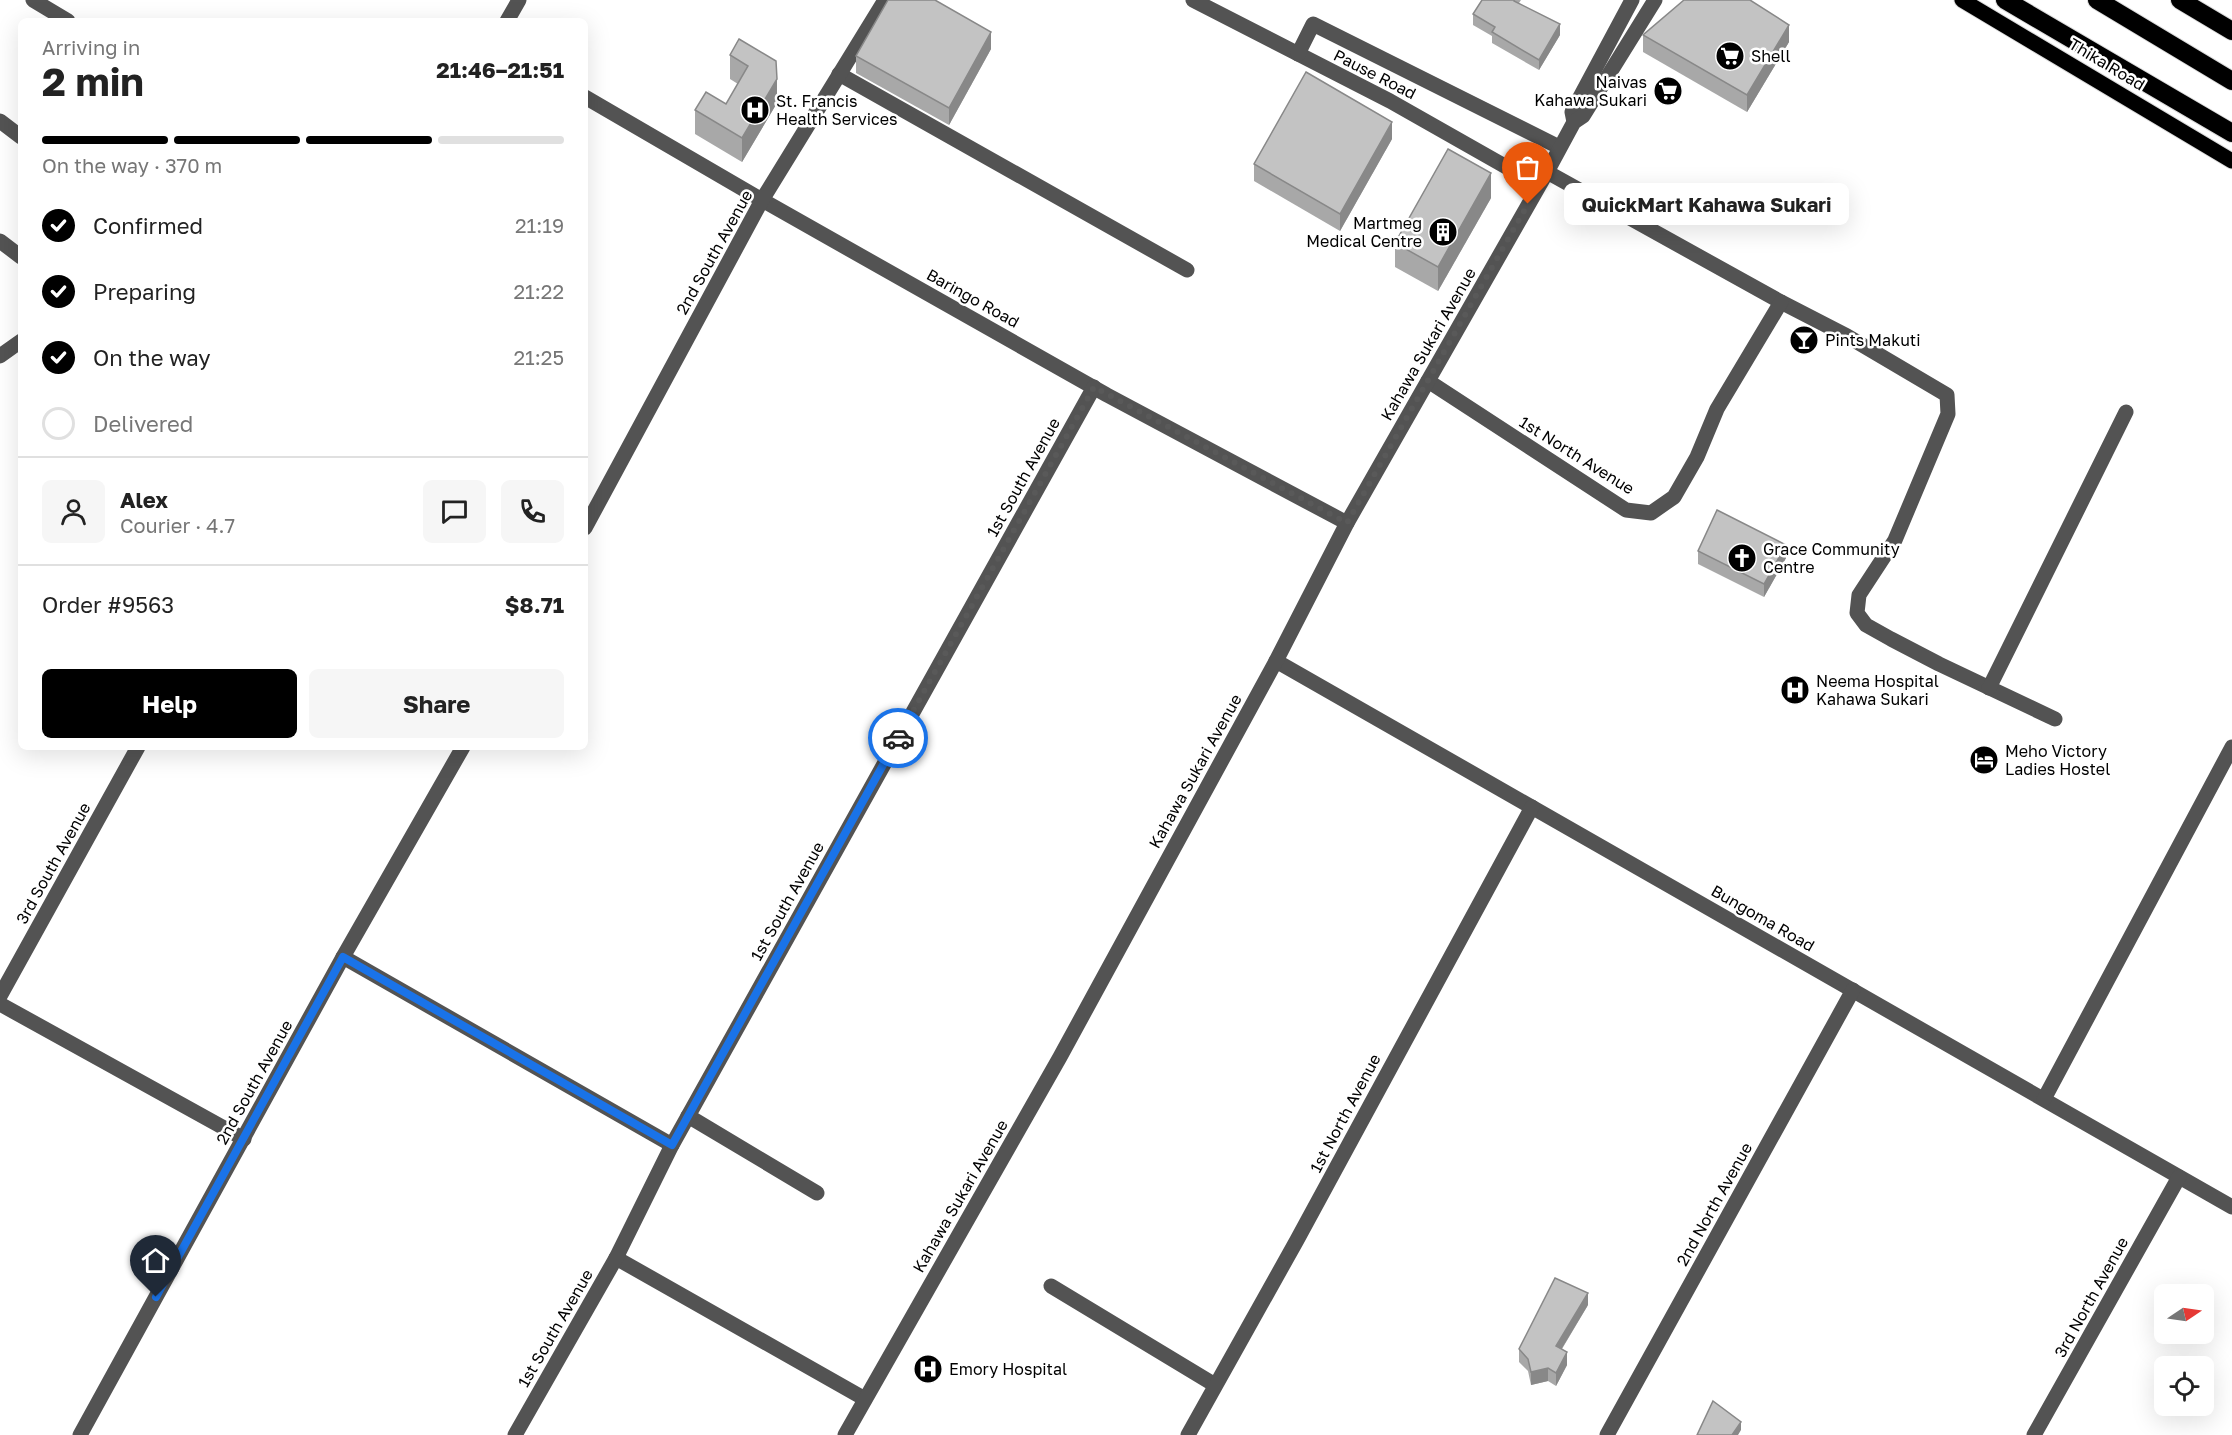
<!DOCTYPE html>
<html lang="en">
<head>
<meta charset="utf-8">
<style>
	body { margin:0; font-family:"Golos Text",sans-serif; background:#f6f6f6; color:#222; height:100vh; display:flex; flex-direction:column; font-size:22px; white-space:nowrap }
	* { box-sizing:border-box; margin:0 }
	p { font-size:20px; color:#767676 }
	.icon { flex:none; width:33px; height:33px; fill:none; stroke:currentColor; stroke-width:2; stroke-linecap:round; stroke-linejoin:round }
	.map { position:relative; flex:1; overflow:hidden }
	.side { position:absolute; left:18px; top:18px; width:570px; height:732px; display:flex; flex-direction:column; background:#fff; border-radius:9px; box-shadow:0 6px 24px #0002 }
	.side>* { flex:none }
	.needle { width:39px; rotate:77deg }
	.fabs { position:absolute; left:2154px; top:1284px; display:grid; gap:12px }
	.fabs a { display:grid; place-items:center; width:60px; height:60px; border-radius:9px; background:#fff; box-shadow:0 6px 24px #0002; font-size:30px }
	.pin { position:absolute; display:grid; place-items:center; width:51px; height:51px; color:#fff; margin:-62px -26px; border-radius:50% 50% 50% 0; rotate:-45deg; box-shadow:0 0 6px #0007 }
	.pin .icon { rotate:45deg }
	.courier { position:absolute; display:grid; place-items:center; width:60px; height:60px; margin:-30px; border:4px solid #1a73e8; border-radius:50%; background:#fff; color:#222; box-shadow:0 2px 8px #0007 }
	.bubble { position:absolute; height:42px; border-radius:9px; background:#fff; box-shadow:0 6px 24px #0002; font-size:20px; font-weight:700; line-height:42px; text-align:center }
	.overview em { font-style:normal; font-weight:700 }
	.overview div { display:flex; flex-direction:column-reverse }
	.overview { display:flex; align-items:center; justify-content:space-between; height:102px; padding:0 24px }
	h1 { font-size:39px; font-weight:700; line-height:45px }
	.bar { display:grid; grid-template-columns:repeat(4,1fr); gap:9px 6px; align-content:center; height:72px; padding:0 24px }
	.bar i { height:8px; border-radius:4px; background:#e0e0e0 }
	.bar .active { background:#000 }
	.bar p { grid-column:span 4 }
	.line { display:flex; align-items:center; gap:15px; padding:0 24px; border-top:2px solid #e0e0e0 }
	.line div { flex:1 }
	.round { display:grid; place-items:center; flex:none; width:63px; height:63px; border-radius:9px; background:#f6f6f6 }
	ol { padding:0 24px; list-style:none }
	li { display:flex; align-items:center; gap:18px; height:66px }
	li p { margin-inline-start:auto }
	li .icon { padding:6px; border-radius:50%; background:#000; color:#fff; stroke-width:4 }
	li:last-child { color:#767676 }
	li i { width:33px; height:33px; border:3px solid #e0e0e0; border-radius:50% }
	.button { display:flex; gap:12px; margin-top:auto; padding:12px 24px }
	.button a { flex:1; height:69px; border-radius:9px; background:#000; color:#fff; font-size:24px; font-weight:700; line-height:69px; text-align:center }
	.button a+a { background:#f6f6f6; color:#222 }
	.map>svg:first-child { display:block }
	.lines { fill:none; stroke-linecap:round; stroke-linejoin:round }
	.major-casing { stroke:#dbdbdb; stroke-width:17 }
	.highway-casing { stroke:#dbdbdb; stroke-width:20 }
	.minor { stroke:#535353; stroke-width:15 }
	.major { stroke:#000; stroke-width:15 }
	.highway { stroke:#000; stroke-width:18 }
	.wall { fill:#a8a8a8 }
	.shaded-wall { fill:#888 }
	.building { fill:#c3c3c3; stroke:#888; stroke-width:1.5 }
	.done { stroke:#595959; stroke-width:6; stroke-dasharray:0 10.8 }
	.route { stroke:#1a73e8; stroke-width:8 }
	.labels { text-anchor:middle; stroke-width:5; stroke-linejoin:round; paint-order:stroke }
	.poi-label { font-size:16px; fill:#000; stroke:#fff; text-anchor:start }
	.street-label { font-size:16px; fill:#000; stroke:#fff }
</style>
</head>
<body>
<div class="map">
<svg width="2232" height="1435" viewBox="0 0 2232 1435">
	<rect width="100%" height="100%" fill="#fff"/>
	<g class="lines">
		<!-- major casing -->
		<g class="major-casing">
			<polyline id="major" points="1962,0 2232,161"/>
		</g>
		<!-- highway casing -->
		<g class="highway-casing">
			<g id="highway">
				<polyline points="2005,0 2232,133"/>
				<polyline points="2097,0 2232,81"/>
				<polyline points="2180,0 2232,31"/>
			</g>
		</g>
		<!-- minor -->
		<g class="minor">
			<polyline points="33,0 68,21"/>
			<polyline points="1193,0 1390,101 1538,185"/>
			<polyline points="507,21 519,0"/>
			<polyline points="1298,54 1313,24 1559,147"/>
			<polyline points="839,74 1187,270"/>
			<polyline points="585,97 762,200 1107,395 1347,523"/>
			<polyline points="0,121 21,137"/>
			<polyline points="1574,122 1572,112 1632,0"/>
			<polyline points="1547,172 1781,302 1847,336 1947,395 1948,414 1895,540 1859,595 1857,613 1866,625 1891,639 1939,664 2055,719"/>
			<polyline points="0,241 21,257"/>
			<polyline points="0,356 21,341"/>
			<polyline points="1428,381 1626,510 1651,513 1674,497 1697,457 1717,409 1781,302"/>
			<polyline points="585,528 762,200 885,0"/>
			<polyline points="1276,661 2232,1207"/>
			<polyline points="1989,688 2126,412"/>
			<polyline points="343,957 672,1145"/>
			<polyline points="0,996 138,747"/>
			<polyline points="0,1004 244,1139"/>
			<polyline points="2044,1099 2232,747"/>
			<polyline points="688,1116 817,1193"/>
			<polyline points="616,1258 865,1399"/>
			<polyline points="1051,1286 1215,1385"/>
			<polyline points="80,1435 343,957 463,747"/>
			<polyline points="515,1435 616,1258 672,1145 1094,387"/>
			<polyline points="845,1435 1060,1057 1276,661 1347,523 1547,172 1574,122 1583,116 1655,0"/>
			<polyline points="1188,1435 1297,1240 1532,807"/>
			<polyline points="1607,1435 1853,990"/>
			<polyline points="2034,1435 2179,1177"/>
		</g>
		<!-- major -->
		<use href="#major" class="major"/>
		<!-- highway -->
		<use href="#highway" class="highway"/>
	</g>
	<!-- wall -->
	<g class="wall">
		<polygon points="1482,0 1521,0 1519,3 1560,35 1539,70 1492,43 1492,36 1473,25 1473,14"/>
		<polygon points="1643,35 1789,42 1747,112 1643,52"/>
		<polygon points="739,39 777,103 742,162 695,134 695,110 726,104 738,84 730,79 730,55"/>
		<polygon points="991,49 949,125 856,73 856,56"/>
		<polygon points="1392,139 1340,231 1254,181 1254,164"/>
		<polygon points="1491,198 1438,291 1395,267 1395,243"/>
		<polygon points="1698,551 1786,558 1764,597 1698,564"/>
		<polygon points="1588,1305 1562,1349 1567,1365 1556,1386 1548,1381 1531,1385 1528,1371 1519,1362 1519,1349"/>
	</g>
	<!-- shaded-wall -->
	<g class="shaded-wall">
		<polygon points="1560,24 1560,35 1539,70 1539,60"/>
		<polygon points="1789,25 1789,42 1747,112 1747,95"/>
		<polygon points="991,32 991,49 949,125 949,108"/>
		<polygon points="777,79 777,103 742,162 742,138"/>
		<polygon points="1392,122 1392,139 1340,231 1340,214"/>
		<polygon points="1491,173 1491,198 1438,291 1438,267"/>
		<polygon points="1786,545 1786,558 1764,597 1764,584"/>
		<polygon points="1588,1293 1588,1305 1556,1358 1556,1346"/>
		<polygon points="1567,1352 1567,1365 1556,1386 1556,1373"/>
		<polygon points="1548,1368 1548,1381 1531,1385 1531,1372"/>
		<polygon points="1741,1422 1741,1430 1738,1435 1732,1435"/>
	</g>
	<!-- building -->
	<g class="building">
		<polygon points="888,0 935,0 991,32 949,108 856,56"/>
		<polygon points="1482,0 1514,0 1514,1 1560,24 1539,60 1492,32 1495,27 1473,14"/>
		<polygon points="1684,0 1750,0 1789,25 1747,95 1643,35"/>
		<polygon points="739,39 776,61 777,79 742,138 695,110 706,92 726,104 748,66 730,55"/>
		<polygon points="1306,72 1392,122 1340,214 1254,164"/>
		<polygon points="1448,149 1491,173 1438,267 1395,243"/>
		<polygon points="1717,510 1786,545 1764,584 1698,551"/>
		<polygon points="1555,1278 1588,1293 1556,1346 1567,1352 1556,1373 1548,1368 1531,1372 1528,1359 1519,1349"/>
		<polygon points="1713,1401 1741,1422 1732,1435 1697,1435"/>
	</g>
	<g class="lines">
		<!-- done -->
		<polyline class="done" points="898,738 1094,387 1347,523 1528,204"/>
		<!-- route -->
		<polyline class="route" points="156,1297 343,957 672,1145 898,738"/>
	</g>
	<!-- icons -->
	<defs>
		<g id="supermarket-disc" transform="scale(1.5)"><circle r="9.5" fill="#000" stroke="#fff"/><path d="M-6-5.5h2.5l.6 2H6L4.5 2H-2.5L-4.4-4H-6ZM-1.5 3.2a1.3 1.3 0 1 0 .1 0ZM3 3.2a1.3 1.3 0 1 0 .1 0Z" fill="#fff"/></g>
		<g id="hospital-disc" transform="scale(1.5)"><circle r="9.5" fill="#000" stroke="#fff"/><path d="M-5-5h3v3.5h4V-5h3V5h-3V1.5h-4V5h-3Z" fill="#fff"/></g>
		<g id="building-disc" transform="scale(1.5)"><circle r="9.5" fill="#000" stroke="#fff"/><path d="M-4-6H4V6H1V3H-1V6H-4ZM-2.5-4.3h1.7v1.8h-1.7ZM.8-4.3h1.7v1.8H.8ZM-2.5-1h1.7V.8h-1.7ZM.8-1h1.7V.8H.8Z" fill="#fff"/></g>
		<g id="bar-disc" transform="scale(1.5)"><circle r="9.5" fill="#000" stroke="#fff"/><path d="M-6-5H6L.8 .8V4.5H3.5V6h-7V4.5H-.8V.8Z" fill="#fff"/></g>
		<g id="church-disc" transform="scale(1.5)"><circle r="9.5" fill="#000" stroke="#fff"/><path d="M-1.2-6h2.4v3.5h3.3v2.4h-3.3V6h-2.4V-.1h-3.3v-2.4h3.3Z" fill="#fff"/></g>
		<g id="hotel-disc" transform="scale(1.5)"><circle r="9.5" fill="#000" stroke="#fff"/><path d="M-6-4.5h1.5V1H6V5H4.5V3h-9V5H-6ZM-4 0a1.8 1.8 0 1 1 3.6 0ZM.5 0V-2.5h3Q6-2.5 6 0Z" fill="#fff"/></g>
	</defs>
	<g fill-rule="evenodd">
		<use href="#supermarket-disc" x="1730" y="56"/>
		<use href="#supermarket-disc" x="1668" y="91"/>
		<use href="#hospital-disc" x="755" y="110"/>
		<use href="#building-disc" x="1443" y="232"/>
		<use href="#bar-disc" x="1804" y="340"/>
		<use href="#church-disc" x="1742" y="558"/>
		<use href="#hospital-disc" x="1795" y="690"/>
		<use href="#hotel-disc" x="1984" y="760"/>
		<use href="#hospital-disc" x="928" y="1369"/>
	</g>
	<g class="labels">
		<!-- poi labels -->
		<g class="poi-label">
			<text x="1751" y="62">Shell</text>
			<text x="1647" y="88" text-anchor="end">Naivas<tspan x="1647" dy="18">Kahawa Sukari</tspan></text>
			<text x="776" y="107">St. Francis<tspan x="776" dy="18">Health Services</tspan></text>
			<text x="1422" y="229" text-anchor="end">Martmeg<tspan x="1422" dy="18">Medical Centre</tspan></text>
			<text x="1825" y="346">Pints Makuti</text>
			<text x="1763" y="555">Grace Community<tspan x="1763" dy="18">Centre</tspan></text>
			<text x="1816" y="687">Neema Hospital<tspan x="1816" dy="18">Kahawa Sukari</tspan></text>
			<text x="2005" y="757">Meho Victory<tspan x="2005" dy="18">Ladies Hostel</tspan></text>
			<text x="949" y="1375">Emory Hospital</text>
		</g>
		<!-- street labels -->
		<g class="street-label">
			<text transform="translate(2107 64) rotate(31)" y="6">Thika Road</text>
			<text transform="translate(1375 74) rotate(27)" y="6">Pause Road</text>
			<text transform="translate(714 252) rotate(-61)" y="6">2nd South Avenue</text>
			<text transform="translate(973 298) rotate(29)" y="6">Baringo Road</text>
			<text transform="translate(1428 344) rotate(-60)" y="6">Kahawa Sukari Avenue</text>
			<text transform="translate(1577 455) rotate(32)" y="6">1st North Avenue</text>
			<text transform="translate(1023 477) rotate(-61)" y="6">1st South Avenue</text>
			<text transform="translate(1195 771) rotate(-61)" y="6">Kahawa Sukari Avenue</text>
			<text transform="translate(53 863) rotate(-61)" y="6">3rd South Avenue</text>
			<text transform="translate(787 901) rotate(-61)" y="6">1st South Avenue</text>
			<text transform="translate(1763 918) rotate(30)" y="6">Bungoma Road</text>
			<text transform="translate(254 1082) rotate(-61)" y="6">2nd South Avenue</text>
			<text transform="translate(1345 1113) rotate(-62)" y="6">1st North Avenue</text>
			<text transform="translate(960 1196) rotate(-60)" y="6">Kahawa Sukari Avenue</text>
			<text transform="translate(1714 1204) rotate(-61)" y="6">2nd North Avenue</text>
			<text transform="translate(2091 1297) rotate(-61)" y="6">3rd North Avenue</text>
			<text transform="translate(555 1328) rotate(-60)" y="6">1st South Avenue</text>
		</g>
	</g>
</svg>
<div class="fabs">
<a><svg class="needle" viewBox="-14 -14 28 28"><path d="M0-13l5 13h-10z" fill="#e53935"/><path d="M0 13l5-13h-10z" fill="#767676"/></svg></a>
<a><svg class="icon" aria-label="locate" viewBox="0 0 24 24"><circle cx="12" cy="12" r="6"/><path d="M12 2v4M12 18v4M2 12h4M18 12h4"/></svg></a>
</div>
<div class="pin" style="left:1528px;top:204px;background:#ea580c"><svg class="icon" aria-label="bag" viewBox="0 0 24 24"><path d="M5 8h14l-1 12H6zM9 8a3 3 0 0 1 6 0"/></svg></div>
<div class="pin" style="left:156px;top:1297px;background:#1f2937"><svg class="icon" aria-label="home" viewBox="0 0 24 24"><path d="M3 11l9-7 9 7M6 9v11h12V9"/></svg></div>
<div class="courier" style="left:898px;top:738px"><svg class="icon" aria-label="car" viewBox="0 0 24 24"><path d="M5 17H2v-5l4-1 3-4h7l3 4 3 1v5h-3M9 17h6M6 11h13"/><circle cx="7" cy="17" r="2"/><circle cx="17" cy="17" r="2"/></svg></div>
<div class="bubble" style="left:1564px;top:183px;width:285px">QuickMart Kahawa Sukari</div>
<section class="side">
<div class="overview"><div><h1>2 min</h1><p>Arriving in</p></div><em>21:46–21:51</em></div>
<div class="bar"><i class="active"></i><i class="active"></i><i class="active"></i><i></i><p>On the way · 370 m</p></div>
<ol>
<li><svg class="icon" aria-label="check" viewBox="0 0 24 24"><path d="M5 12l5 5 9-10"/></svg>Confirmed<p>21:19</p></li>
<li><svg class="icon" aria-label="check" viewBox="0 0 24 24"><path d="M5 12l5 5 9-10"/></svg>Preparing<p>21:22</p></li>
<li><svg class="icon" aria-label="check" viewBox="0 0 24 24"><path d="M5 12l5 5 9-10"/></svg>On the way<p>21:25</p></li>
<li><i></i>Delivered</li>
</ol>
<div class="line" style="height:108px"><a class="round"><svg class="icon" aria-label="person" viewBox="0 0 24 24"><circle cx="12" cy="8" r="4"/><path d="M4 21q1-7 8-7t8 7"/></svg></a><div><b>Alex</b><p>Courier · 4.7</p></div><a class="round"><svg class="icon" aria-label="chat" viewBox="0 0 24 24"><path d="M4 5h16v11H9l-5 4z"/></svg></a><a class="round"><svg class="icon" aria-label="phone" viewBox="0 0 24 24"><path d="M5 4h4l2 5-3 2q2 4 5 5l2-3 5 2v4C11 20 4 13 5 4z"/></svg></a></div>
<div class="line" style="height:78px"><div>Order #9563</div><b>$8.71</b></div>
<div class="button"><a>Help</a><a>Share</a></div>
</section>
</div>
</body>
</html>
